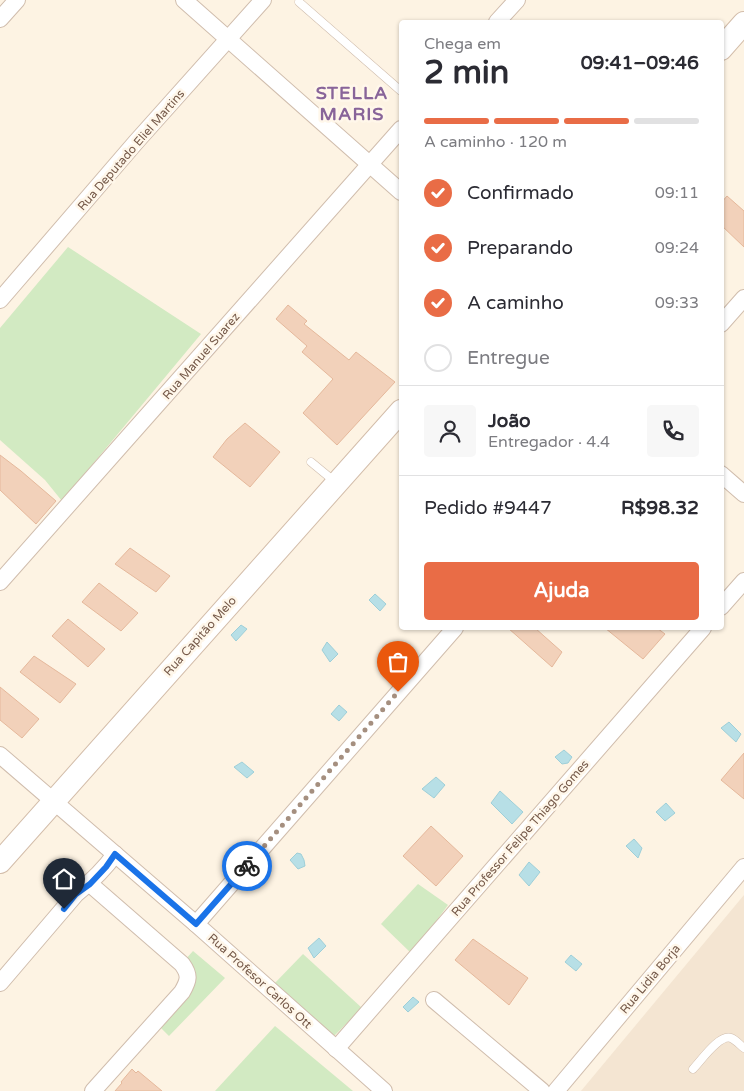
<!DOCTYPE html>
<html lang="pt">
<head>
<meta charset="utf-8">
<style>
	body { margin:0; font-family:"Varela Round",sans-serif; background:#f7f7f7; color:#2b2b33; height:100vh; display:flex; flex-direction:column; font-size:19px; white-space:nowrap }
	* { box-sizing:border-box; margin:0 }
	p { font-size:16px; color:#7c7c81 }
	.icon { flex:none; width:28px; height:28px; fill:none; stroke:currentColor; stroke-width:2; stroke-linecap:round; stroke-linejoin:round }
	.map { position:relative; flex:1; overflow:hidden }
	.panel { position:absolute; left:399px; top:20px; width:325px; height:610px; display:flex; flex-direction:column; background:#fff; border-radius:5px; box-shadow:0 1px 4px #0004 }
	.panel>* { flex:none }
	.pin { position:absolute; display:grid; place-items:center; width:42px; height:42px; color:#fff; margin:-51px -21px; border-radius:50% 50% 50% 0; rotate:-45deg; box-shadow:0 0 5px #0007 }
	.pin .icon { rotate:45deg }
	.courier { position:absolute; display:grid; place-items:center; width:50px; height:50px; margin:-25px; border:4px solid #1a73e8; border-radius:50%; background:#fff; color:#222; box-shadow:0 1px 6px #0007 }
	.summary em { font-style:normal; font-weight:800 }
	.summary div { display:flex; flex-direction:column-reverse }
	.summary { display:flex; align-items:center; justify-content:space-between; height:85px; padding:0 25px }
	h1 { font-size:32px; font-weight:800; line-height:38px }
	.bar { display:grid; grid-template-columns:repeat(4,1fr); gap:8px 5px; align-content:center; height:60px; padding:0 25px }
	.bar i { height:6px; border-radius:4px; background:#e1e1e2 }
	.bar .selected { background:#e96c46 }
	.bar p { grid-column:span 4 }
	.line { display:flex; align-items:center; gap:12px; padding:0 25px; border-top:1px solid #e1e1e2 }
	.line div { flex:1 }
	.round { display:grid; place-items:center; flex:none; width:52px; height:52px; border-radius:5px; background:#f7f7f7 }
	ol { padding:0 25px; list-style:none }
	li { display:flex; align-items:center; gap:15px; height:55px }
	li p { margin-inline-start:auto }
	li .icon { padding:5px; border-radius:50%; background:#e96c46; color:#fff; stroke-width:4 }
	li:last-child { color:#7c7c81 }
	li i { width:28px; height:28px; border:2px solid #e1e1e2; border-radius:50% }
	.action { display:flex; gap:10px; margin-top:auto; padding:10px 25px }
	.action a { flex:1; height:58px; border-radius:5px; background:#e96c46; color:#fff; font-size:20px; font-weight:800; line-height:58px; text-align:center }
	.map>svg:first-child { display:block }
	.residential { fill:#f4e5d2 }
	.green { fill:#d2eac2 }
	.water { fill:#b7dfe6; stroke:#9ecfd8 }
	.building { fill:#f2d1ba; stroke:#e5b89b }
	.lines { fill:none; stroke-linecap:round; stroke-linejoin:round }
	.service-casing { stroke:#d0bdad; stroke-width:9 }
	.minor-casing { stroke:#d0bdad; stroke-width:18 }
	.secondary-casing { stroke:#d3bdaa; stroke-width:24 }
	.service { stroke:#fff; stroke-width:8 }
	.minor { stroke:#fff; stroke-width:16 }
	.secondary { stroke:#fff; stroke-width:22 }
	.done { stroke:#a58f7f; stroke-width:5; stroke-dasharray:0 9 }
	.route { stroke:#1a73e8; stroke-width:6 }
	.labels { text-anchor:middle; stroke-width:5; stroke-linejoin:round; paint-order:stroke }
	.street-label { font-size:12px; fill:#755949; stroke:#fff7ea }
	.district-label { font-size:18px; font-weight:bold; letter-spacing:1px; fill:#886499; stroke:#fff7ea }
</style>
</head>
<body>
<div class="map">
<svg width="744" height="1091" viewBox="0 0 744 1091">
	<rect width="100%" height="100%" fill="#fdf3e3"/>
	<!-- residential -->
	<polygon class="residential" points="744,895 744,1091 581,1091"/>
	<!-- green -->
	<g class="green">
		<polygon points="68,247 201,334 62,501 45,480 0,440 0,328"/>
		<polygon points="418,884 448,905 412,954 381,924"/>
		<polygon points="193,951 225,978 169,1036 159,1026 194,981 185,960"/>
		<polygon points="303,954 362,1008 332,1038 272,986"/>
		<polygon points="275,1026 353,1091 215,1091"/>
	</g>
	<!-- water -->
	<g class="water">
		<polygon points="375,594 386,604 380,611 369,600"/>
		<polygon points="241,625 247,629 236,641 231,635"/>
		<polygon points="327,642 338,654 330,662 322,650"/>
		<polygon points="339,705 347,712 339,721 331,714"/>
		<polygon points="729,722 741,734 736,742 721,728"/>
		<polygon points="564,750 572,757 568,763 562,764 555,757"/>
		<polygon points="242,762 254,772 247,778 234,767"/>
		<polygon points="436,777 445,785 434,798 422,789"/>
		<polygon points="500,791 523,812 512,824 491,803"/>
		<polygon points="666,803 675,813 665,821 656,812"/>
		<polygon points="634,839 642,848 638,858 626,846"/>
		<polygon points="297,853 301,854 304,860 305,866 298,869 290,860"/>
		<polygon points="529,862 540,872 529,886 519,875"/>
		<polygon points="319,938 326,946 314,958 308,948"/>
		<polygon points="571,955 582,964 576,971 565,962"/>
		<polygon points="413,997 419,1002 408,1012 403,1007"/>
	</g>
	<!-- building -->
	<g class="building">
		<polygon points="727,196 744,211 744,247 721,225 721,203"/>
		<polygon points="288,305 307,321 304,324 349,360 356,352 395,382 337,445 303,413 333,379 302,352 307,346 276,319"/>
		<polygon points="245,423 280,452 250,487 213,457 227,439"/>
		<polygon points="0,455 21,471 56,501 36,524 0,490"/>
		<polygon points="130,548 170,576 156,592 115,564"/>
		<polygon points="99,583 138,613 121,631 82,602"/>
		<polygon points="68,619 105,649 88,667 52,636"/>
		<polygon points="508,628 535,628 562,652 552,667"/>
		<polygon points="605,628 657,628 665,634 643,659"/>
		<polygon points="34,656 76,684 60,703 20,672"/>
		<polygon points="0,687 39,719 22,738 0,720"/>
		<polygon points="744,753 744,799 721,780"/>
		<polygon points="431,826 463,856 436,886 403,856"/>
		<polygon points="473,939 528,978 509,1005 455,960"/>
		<polygon points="132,1069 136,1073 138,1071 162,1091 115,1091 122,1083 121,1082"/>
	</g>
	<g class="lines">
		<!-- service casing -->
		<g class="service-casing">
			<g id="service">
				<polyline points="299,2 401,91"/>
				<polyline points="311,462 334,481"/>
				<path d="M693,1069c8,-8 26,-35 38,-31 5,2 9,7 13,10"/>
			</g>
		</g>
		<!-- minor casing -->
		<g class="minor-casing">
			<g id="minor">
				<polyline points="184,0 401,192"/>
				<polyline points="0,19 17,0"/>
				<polyline points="497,22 517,0"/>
				<polyline points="0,300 136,142 263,0"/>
				<polyline points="721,324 744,298"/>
				<polyline points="721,474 744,494"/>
				<polyline points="0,582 401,129"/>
				<polyline points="721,607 744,581"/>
				<polyline points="0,755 196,924 384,1091"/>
				<path d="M90,884l92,80c8,11 7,16 0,28l-89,99"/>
				<polyline points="196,924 455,628"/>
				<path d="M0,983l76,-89c15,-12 28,-24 39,-40"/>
				<polyline points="434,1000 542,1091"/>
				<polyline points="336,1049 703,628"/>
				<polyline points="556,1091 744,867"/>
			</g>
		</g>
		<!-- secondary casing -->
		<g class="secondary-casing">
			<g id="secondary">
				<polyline points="721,49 744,23"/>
				<polyline points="0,862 401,411"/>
			</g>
		</g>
		<!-- service -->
		<use href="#service" class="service"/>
		<!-- minor -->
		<use href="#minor" class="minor"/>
		<!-- secondary -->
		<use href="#secondary" class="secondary"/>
	</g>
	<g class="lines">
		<!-- done -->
		<polyline class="done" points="247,866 398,692"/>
		<!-- route -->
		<polyline class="route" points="64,909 76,894 90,884 106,867 115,854 196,924 247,866"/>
	</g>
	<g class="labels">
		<!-- street labels -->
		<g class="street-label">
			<text transform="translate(131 150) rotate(-49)" y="4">Rua Deputado Eliel Martins</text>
			<text transform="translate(201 356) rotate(-49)" y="4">Rua Manuel Suarez</text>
			<text transform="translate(200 636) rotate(-48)" y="4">Rua Capitão Melo</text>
			<text transform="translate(520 838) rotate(-49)" y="4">Rua Professor Felipe Thiago Gomes</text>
			<text transform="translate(650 979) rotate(-50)" y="4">Rua Lídia Borja</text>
			<text transform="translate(260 981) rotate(42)" y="4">Rua Profesor Carlos Ott</text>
		</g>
		<!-- district labels -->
		<g class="district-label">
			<text x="352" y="99">STELLA<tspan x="352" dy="21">MARIS</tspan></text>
		</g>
	</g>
</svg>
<div class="pin" style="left:398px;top:692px;background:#ea580c"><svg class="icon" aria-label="bag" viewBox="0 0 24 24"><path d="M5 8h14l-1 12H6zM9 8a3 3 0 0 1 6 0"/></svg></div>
<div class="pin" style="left:64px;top:909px;background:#1f2937"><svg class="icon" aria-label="home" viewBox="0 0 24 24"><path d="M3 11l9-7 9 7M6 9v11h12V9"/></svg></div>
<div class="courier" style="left:247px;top:866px"><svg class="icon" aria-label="bike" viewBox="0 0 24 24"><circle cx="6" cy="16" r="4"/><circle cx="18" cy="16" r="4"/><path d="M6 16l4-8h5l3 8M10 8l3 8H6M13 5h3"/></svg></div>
<section class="panel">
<div class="summary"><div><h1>2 min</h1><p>Chega em</p></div><em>09:41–09:46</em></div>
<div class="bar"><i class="selected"></i><i class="selected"></i><i class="selected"></i><i></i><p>A caminho · 120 m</p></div>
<ol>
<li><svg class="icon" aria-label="check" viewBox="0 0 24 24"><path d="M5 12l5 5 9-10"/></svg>Confirmado<p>09:11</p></li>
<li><svg class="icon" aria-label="check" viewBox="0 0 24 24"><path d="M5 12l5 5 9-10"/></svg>Preparando<p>09:24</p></li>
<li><svg class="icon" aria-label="check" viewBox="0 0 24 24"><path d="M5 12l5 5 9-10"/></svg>A caminho<p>09:33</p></li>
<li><i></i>Entregue</li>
</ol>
<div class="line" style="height:90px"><a class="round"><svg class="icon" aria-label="person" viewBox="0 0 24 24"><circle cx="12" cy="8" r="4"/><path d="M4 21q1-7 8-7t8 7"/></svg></a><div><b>João</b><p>Entregador · 4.4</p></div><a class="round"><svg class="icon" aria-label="phone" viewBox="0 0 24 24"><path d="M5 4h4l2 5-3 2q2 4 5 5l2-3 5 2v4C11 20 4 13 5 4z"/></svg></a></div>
<div class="line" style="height:65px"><div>Pedido #9447</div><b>R$98.32</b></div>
<div class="action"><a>Ajuda</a></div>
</section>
</div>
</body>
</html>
